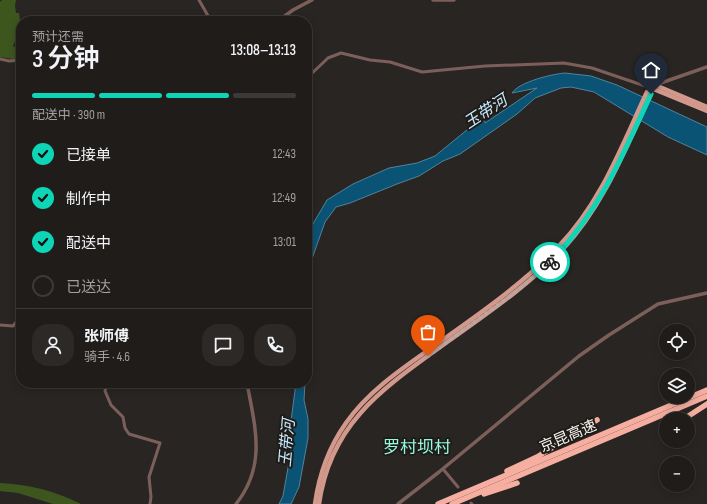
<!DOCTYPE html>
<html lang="zh">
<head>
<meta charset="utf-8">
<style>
	body { margin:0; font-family:"Sofia Sans Condensed","Noto Sans SC",sans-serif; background:#2c2927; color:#f1f3f6; height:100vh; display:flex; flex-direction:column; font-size:15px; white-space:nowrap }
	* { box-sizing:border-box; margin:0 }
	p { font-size:13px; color:#a1a1a2 }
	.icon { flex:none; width:22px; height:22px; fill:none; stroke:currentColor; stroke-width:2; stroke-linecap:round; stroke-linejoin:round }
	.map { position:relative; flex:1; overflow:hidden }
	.side { position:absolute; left:16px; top:16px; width:296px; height:372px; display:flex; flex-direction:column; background:#1f1c1a; border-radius:16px; box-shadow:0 2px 10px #0003,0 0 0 1px #3c3a39 }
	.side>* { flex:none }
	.buttons { position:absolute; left:659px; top:324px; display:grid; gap:8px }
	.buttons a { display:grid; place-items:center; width:36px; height:36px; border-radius:50%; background:#1f1c1a; box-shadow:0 2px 10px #0003,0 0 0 1px #3c3a39; font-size:20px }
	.pin { position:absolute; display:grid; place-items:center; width:34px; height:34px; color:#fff; margin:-41px -17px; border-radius:50% 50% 50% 0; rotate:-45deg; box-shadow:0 0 4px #0007 }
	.pin .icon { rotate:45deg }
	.courier { position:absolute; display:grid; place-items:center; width:40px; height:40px; margin:-20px; border:3px solid #0dd5b5; border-radius:50%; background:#fff; color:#222; box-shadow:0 1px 5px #0007 }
	.head em { font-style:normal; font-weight:600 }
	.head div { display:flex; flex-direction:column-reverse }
	.head { display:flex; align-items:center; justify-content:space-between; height:68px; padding:0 16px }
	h1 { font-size:26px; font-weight:600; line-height:30px }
	.bar { display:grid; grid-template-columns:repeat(4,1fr); gap:6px 4px; align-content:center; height:48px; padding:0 16px }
	.bar i { height:5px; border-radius:3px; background:#3c3a39 }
	.bar .on { background:#0dd5b5 }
	.bar p { grid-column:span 4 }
	.line { display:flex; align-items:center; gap:10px; padding:0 16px; border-top:1px solid #3c3a39 }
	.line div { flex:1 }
	.round { display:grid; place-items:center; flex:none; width:42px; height:42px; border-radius:16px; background:#2c2927 }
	ol { padding:0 16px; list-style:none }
	li { display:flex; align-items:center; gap:12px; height:44px }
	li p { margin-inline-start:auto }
	li .icon { padding:4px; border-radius:50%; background:#0dd5b5; color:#111; stroke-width:4 }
	li:last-child { color:#a1a1a2 }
	li i { width:22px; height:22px; border:2px solid #3c3a39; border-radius:50% }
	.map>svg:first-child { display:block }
	.forest { fill:#3d561e }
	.water { fill:#0a5375; stroke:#51839a }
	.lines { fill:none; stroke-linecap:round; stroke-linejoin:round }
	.minor { stroke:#7c5f5a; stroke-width:3 }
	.tertiary { stroke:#7c5f5a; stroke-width:3.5 }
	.primary { stroke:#d3988c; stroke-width:4.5 }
	.motorway { stroke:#f5aea0; stroke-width:5.5 }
	.done { stroke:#aeaca9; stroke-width:4; stroke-dasharray:0 7.2 }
	.route { stroke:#0dd5b5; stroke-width:5 }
	.labels { text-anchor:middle; stroke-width:4; stroke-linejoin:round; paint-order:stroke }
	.street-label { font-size:15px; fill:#f6f4f1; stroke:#1f1c18 }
	.water-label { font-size:16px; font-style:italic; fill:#c6e8fd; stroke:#1f1c18 }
	.quarter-label { font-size:17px; fill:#95f8e0; stroke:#1f1c18 }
</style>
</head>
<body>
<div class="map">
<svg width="707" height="504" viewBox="0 0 707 504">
	<rect width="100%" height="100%" fill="#292522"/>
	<!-- forest -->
	<g class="forest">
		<polygon points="2,0 16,0 15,6 16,13 19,13 21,27 13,46 21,50 21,58 13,59 0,57 0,2"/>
		<path d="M0,483c28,1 56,8 81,21h-28l-35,-11 -18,-2z"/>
	</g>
	<!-- water -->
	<g class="water">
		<path d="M565,73l26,3 26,9 90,42v28l-39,-18 -74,-45 -23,-5 -10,1 -26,10 -18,16 -57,40 -17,7 -24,15 -22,8 -47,19 -14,4 -11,15 -18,51v-39l20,-34 26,-16 36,-16 28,-5 18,-7 49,-40 1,7 52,-35 -25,5c7,-11 40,-19 53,-20z"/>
		<polygon points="296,383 305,383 304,400 308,419 308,438 299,487 291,504 279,504 283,496 292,445 291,421"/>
	</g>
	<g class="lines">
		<!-- minor -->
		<g class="minor">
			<polyline points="199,0 211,21"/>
			<polyline points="0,59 9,61 21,60"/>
			<polyline points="307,78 328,58 341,53 370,60 390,62 422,72 485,66 564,63 592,68 651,88"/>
			<polyline points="0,325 13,326 21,316"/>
			<polyline points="107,383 105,391 111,405 123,417 125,428 129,434 160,443 149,477 151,497 150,504"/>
			<polyline points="443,469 458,487"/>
			<polyline points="471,503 472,504"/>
		</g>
		<!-- tertiary -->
		<g class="tertiary">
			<polyline points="433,0 454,0"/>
			<polyline points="278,21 293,10 312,0"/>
			<polyline points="655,85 707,67"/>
			<path d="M236,504c31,-39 19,-77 11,-121"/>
			<polyline points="398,504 439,472 579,356 609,335 658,304 707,293"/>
		</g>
		<!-- primary -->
		<g class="primary">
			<polyline points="655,85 707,107"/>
			<polyline points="651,88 707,111"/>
			<path d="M315,504c4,-29 14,-57 31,-81 21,-30 51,-51 81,-72 46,-33 93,-64 132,-105 42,-43 63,-101 88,-154"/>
			<path d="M319,504c11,-80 63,-115 124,-159 42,-30 85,-59 120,-96 41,-44 63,-102 88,-155"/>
		</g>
		<!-- motorway -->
		<g class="motorway">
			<polyline points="687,417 707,404"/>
			<polyline points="507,471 537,457 597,420"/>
			<polyline points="484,494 517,483"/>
			<polyline points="438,504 707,390"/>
			<polyline points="452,504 707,396"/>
		</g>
	</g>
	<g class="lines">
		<!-- done -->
		<polyline class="done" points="428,356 517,291 550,262"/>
		<!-- route -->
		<path class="route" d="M550,262c49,-50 72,-105 101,-168"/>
	</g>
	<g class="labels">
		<!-- street labels -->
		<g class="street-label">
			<text transform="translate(568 436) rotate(-23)" y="5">京昆高速</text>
		</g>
		<!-- water labels -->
		<g class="water-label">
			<text transform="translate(485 111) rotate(-33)" y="6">玉带河</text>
			<text transform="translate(286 443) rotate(-85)" y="6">玉带河</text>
		</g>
		<!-- quarter labels -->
		<g class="quarter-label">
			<text x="417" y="453">罗村坝村</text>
		</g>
	</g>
</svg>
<div class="buttons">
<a><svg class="icon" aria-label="locate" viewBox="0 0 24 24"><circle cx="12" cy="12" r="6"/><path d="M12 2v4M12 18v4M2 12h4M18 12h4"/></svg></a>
<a><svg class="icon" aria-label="layers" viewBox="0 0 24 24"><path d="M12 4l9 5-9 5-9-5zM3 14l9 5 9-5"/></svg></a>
<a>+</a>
<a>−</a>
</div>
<div class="pin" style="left:428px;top:356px;background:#ea580c"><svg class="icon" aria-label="bag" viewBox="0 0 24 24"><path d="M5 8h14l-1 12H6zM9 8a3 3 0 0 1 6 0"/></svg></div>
<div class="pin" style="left:651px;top:94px;background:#1f2937"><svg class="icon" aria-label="home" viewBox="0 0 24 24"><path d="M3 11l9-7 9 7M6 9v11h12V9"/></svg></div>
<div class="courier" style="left:550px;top:262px"><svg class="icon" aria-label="bike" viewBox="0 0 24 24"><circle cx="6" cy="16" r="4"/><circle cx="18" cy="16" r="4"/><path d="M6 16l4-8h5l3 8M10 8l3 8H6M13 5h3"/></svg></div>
<section class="side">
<div class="head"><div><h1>3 分钟</h1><p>预计还需</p></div><em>13:08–13:13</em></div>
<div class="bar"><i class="on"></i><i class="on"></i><i class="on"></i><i></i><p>配送中 · 390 m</p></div>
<ol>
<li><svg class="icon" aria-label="check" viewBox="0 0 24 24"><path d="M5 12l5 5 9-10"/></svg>已接单<p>12:43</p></li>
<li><svg class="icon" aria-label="check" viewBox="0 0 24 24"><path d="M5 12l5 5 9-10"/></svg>制作中<p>12:49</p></li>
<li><svg class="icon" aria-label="check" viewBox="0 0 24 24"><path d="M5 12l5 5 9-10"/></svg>配送中<p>13:01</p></li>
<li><i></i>已送达</li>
</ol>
<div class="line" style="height:72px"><a class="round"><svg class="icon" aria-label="person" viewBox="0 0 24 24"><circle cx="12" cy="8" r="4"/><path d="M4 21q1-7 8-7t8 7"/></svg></a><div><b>张师傅</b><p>骑手 · 4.6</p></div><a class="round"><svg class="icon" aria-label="chat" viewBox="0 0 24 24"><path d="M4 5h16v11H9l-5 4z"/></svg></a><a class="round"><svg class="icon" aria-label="phone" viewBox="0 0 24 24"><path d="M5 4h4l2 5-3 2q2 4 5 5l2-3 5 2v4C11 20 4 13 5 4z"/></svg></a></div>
</section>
</div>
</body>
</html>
